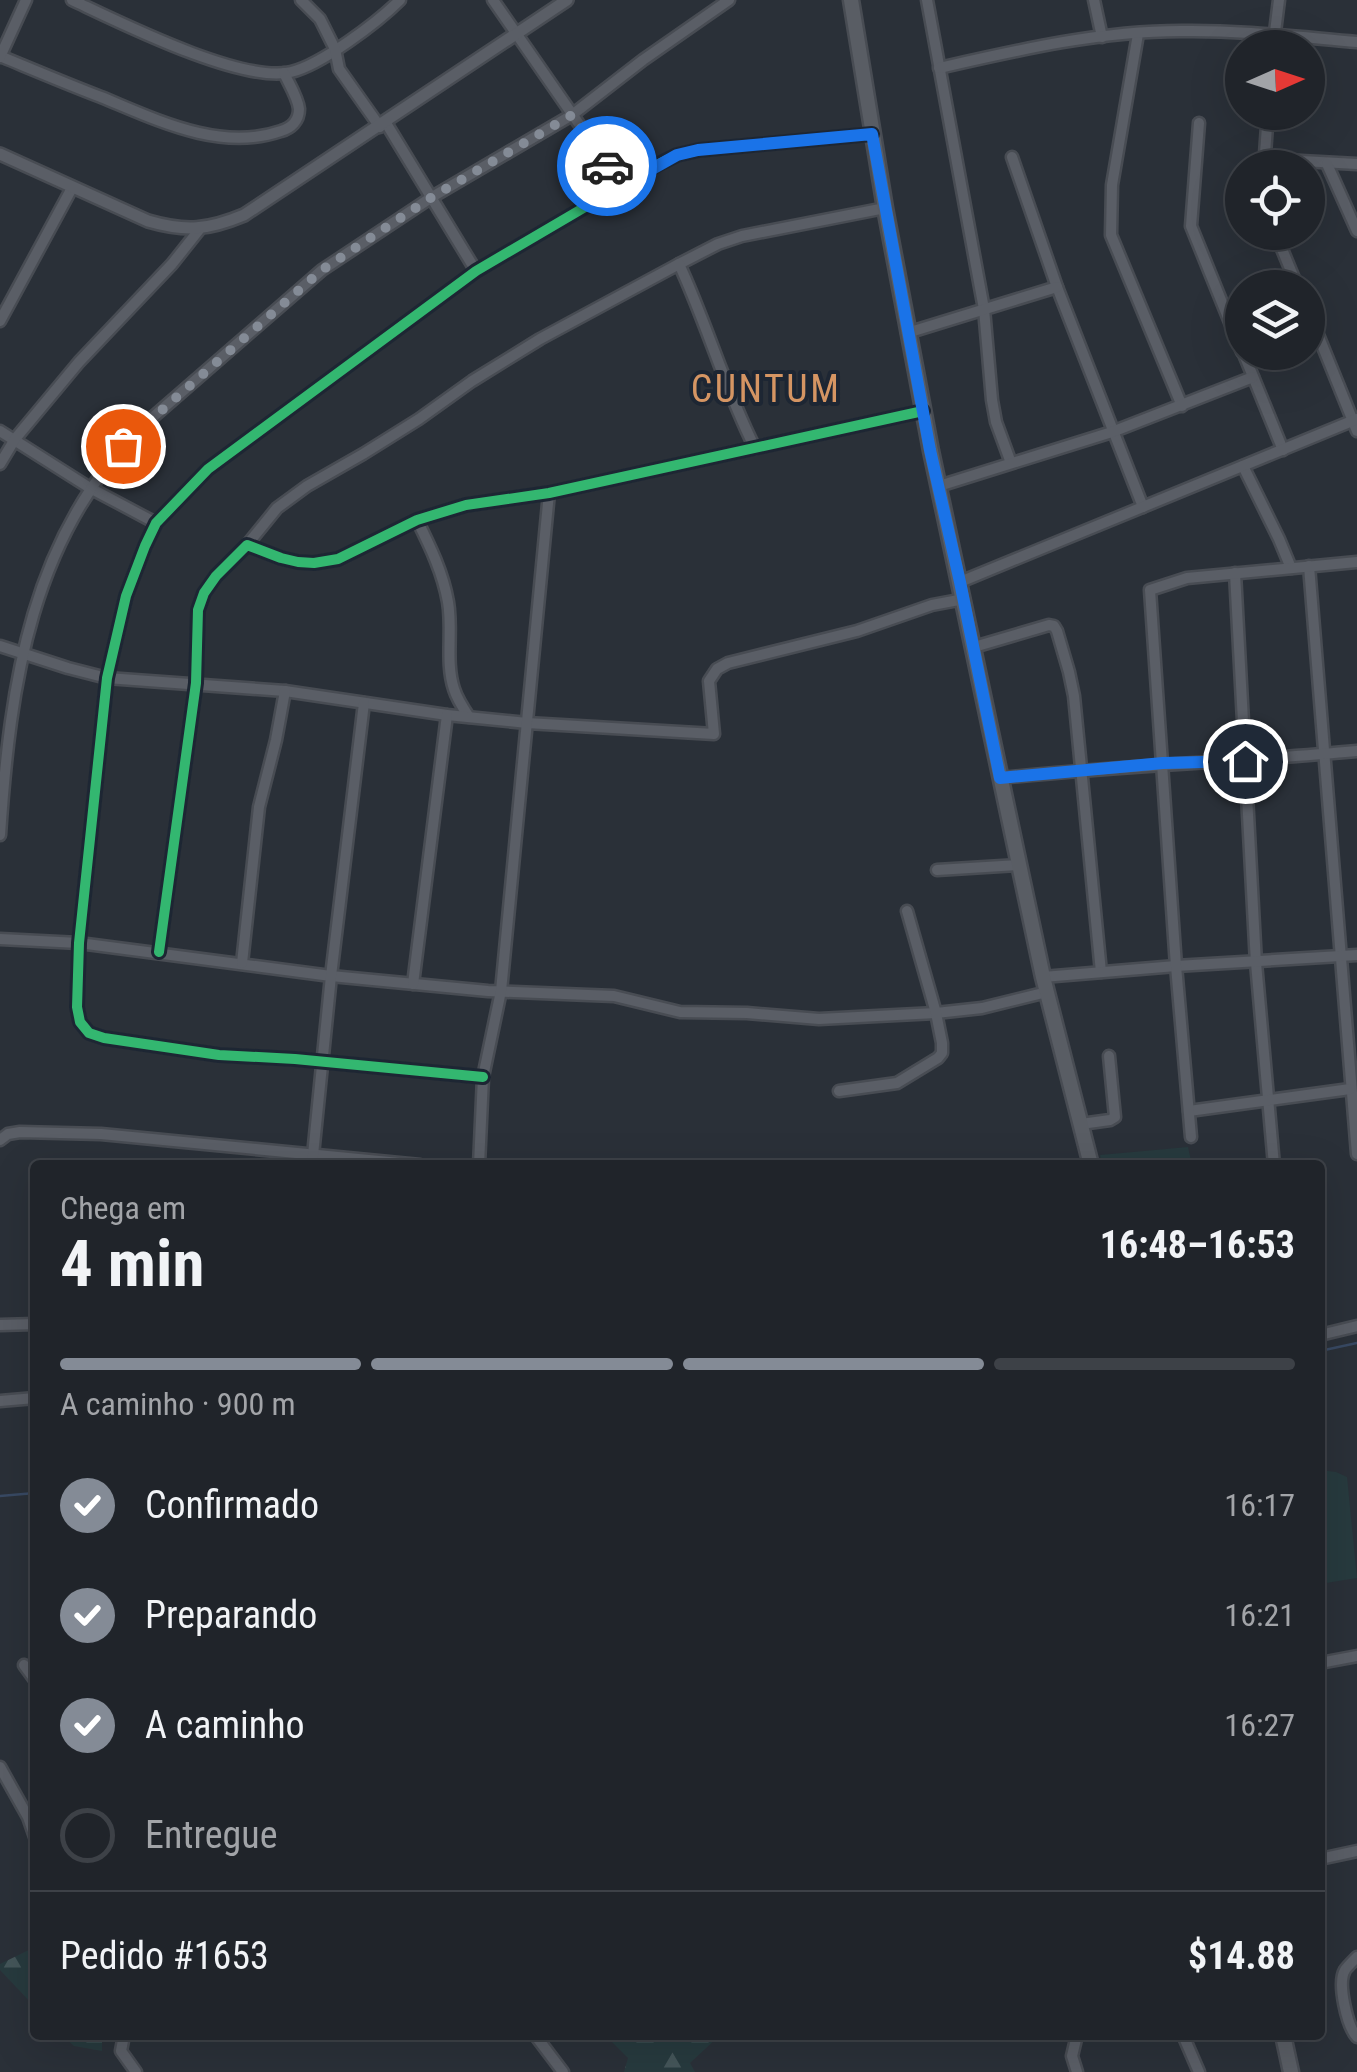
<!DOCTYPE html>
<html lang="pt">
<head>
<meta charset="utf-8">
<style>
	body { margin:0; font-family:"Roboto Condensed",sans-serif; background:#282c32; color:#f1f3f6; height:100vh; display:flex; flex-direction:column; font-size:38px; white-space:nowrap }
	* { box-sizing:border-box; margin:0 }
	p { font-size:32px; color:#a2a4a8 }
	.icon { flex:none; width:55px; height:55px; fill:none; stroke:currentColor; stroke-width:2; stroke-linecap:round; stroke-linejoin:round }
	.map { position:relative; flex:1; overflow:hidden }
	.sheet { position:absolute; left:30px; top:1160px; width:1295px; height:880px; display:flex; flex-direction:column; background:#20242a; border-radius:10px; box-shadow:0 10px 40px #0002,0 0 0 2px #3d4147 }
	.sheet>* { flex:none }
	.needle { width:65px; rotate:87deg }
	.controls { position:absolute; left:1225px; top:30px; display:grid; gap:20px }
	.controls a { display:grid; place-items:center; width:100px; height:100px; border-radius:50%; background:#20242a; box-shadow:0 10px 40px #0002,0 0 0 2px #3d4147; font-size:50px }
	.pin { position:absolute; display:grid; place-items:center; width:85px; height:85px; color:#fff; margin:-42px; border:5px solid #fff; border-radius:50%; box-shadow:0 2px 10px #0007 }
	.courier { position:absolute; display:grid; place-items:center; width:100px; height:100px; margin:-50px; border:8px solid #1a73e8; border-radius:50%; background:#fff; color:#222; box-shadow:0 2px 12px #0007 }
	.head em { font-style:normal; font-weight:700 }
	.head div { display:flex; flex-direction:column-reverse }
	.head { display:flex; align-items:center; justify-content:space-between; height:170px; padding:0 30px }
	h1 { font-size:65px; font-weight:700; line-height:75px }
	.bar { display:grid; grid-template-columns:repeat(4,1fr); gap:15px 10px; align-content:center; height:120px; padding:0 30px }
	.bar i { height:12px; border-radius:8px; background:#3d4147 }
	.bar .selected { background:#848b96 }
	.bar p { grid-column:span 4 }
	.line { display:flex; align-items:center; gap:25px; padding:0 30px; border-top:2px solid #3d4147 }
	.line div { flex:1 }
	ol { padding:0 30px; list-style:none }
	li { display:flex; align-items:center; gap:30px; height:110px }
	li p { margin-inline-start:auto }
	li .icon { padding:10px; border-radius:50%; background:#848b96; color:#fff; stroke-width:4 }
	li:last-child { color:#a2a4a8 }
	li i { width:55px; height:55px; border:5px solid #3d4147; border-radius:50% }
	.map>svg:first-child { display:block }
	.forest { fill:url(#forest-firs) }
	.garden { fill:#273a3e }
	.lines { fill:none; stroke-linecap:round; stroke-linejoin:round }
	.stream { stroke:#384963; stroke-width:2.5 }
	.minor-casing { stroke:#484c53; stroke-width:15 }
	.tertiary-casing { stroke:#484c53; stroke-width:16 }
	.secondary-casing { stroke:#484c53; stroke-width:19 }
	.minor { stroke:#5a5e66; stroke-width:10 }
	.tertiary { stroke:#5a5e66; stroke-width:11 }
	.secondary { stroke:#595d64; stroke-width:14 }
	.cycleway-casing { stroke:#1d2633; stroke-width:16 }
	.cycleway { stroke:#33b770; stroke-width:10 }
	.done { stroke:#848b96; stroke-width:10; stroke-dasharray:0 18 }
	.route { stroke:#1a73e8; stroke-width:12 }
	.labels { text-anchor:middle; stroke-width:8; stroke-linejoin:round; paint-order:stroke }
	.neighbourhood-label { font-size:38px; letter-spacing:2.5px; fill:#d59563; stroke:#1d2633 }
</style>
</head>
<body>
<div class="map">
<svg width="1357" height="2072" viewBox="0 0 1357 2072">
	<defs>
		<pattern id="forest-firs" width="22" height="20" patternUnits="userSpaceOnUse" patternTransform="scale(2.5)"><rect width="22" height="20" fill="#273a3e"/><path d="M5 1l3.5 6h-7zM16 11l3.5 6h-7z" fill="#445559"/></pattern>
	</defs>
	<rect width="100%" height="100%" fill="#2a3038"/>
	<!-- forest -->
	<g class="forest">
		<polygon points="35,1947 35,2007 0,1970 0,1964"/>
		<polygon points="62,2035 87,2035 102,2041 102,2051 74,2046"/>
		<polygon points="605,2035 720,2035 690,2063 695,2072 624,2072 628,2058"/>
	</g>
	<!-- garden -->
	<g class="garden">
		<polygon points="1188,1147 1192,1165 1102,1165 1100,1155"/>
		<polygon points="1320,1470 1336,1472 1347,1477 1357,1578 1320,1584"/>
	</g>
	<g class="lines">
		<!-- stream -->
		<g class="stream">
			<polyline points="1320,1351 1357,1343"/>
			<polyline points="0,1496 35,1493"/>
		</g>
		<!-- minor casing -->
		<g class="minor-casing">
			<g id="minor">
				<path d="M72,0c47,22 170,84 219,72 30,-7 87,-50 109,-72"/>
				<polyline points="301,0 320,19 335,49 339,69 380,127"/>
				<polyline points="493,0 622,186"/>
				<polyline points="927,0 984,309 992,400 996,422 1011,463"/>
				<polyline points="1094,0 1102,37"/>
				<polyline points="1138,34 1112,185 1111,235 1182,406"/>
				<polyline points="1273,48 1279,0"/>
				<path d="M0,56c34,14 67,28 101,41 56,23 119,55 180,34 10,-3 18,-10 18,-22 -1,-11 -10,-25 -15,-36"/>
				<polyline points="0,57 26,0"/>
				<path d="M939,68c79,-18 160,-37 242,-37 59,-1 117,6 176,11"/>
				<polyline points="386,123 476,271"/>
				<polyline points="1199,123 1191,226 1242,352"/>
				<polyline points="1012,157 1057,287 1143,507"/>
				<polyline points="1264,159 1357,164"/>
				<polyline points="1327,164 1357,231"/>
				<polyline points="1264,168 1268,112"/>
				<polyline points="1275,232 1298,288"/>
				<polyline points="679,264 718,244 742,236 885,208"/>
				<polyline points="1308,310 1357,431"/>
				<polyline points="0,321 72,188"/>
				<polyline points="907,333 1057,287"/>
				<polyline points="1243,352 1283,450"/>
				<polyline points="0,431 90,488 156,523"/>
				<polyline points="0,464 15,439 79,362 172,264 199,230"/>
				<polyline points="1243,466 1279,539 1291,568"/>
				<polyline points="939,486 1112,432 1253,377"/>
				<path d="M417,520c13,26 26,53 31,82 5,28 -3,60 6,87 3,10 9,19 15,28"/>
				<path d="M247,545l30,-37 30,-22 56,-32 56,-35 53,-38 68,-42 139,-75c28,60 46,125 76,184"/>
				<polyline points="1309,566 1357,1154"/>
				<polyline points="1235,573 1256,963 1274,1165"/>
				<polyline points="960,582 1357,419"/>
				<polyline points="0,646 68,668 107,678 285,691 447,715 527,723 714,734 709,681 717,669 728,663 857,631 932,605 964,599"/>
				<polyline points="974,647 1049,625 1054,626 1057,631 1069,672 1074,696 1101,972"/>
				<path d="M1000,778c119,-12 238,-16 357,-27"/>
				<path d="M0,835c10,-151 31,-301 145,-411l177,-154 110,-73 140,-82 71,-55 86,-60"/>
				<polyline points="937,870 1019,865"/>
				<polyline points="0,939 79,943 331,976 488,991 614,996 680,1012 747,1013 819,1019 936,1013 982,1008 1047,992"/>
				<polyline points="159,952 196,683 198,610 204,593 216,576 247,545 281,558 298,562 314,563 338,559 417,520 466,505 549,493 923,411"/>
				<polyline points="242,963 259,807 276,740 285,691"/>
				<polyline points="1043,977 1176,966 1357,955"/>
				<polyline points="413,984 447,715"/>
				<polyline points="483,1077 295,1059 219,1055 104,1038 89,1033 80,1022 77,1007 79,943 107,678 126,596 145,546 156,523 208,469 476,271 655,166 677,155 699,150 872,134"/>
				<polyline points="839,1091 897,1083 938,1058 942,1053 942,1043 936,1013 907,911"/>
				<polyline points="1189,1111 1350,1089"/>
				<polyline points="1081,1124 1110,1120 1115,1117 1109,1056"/>
				<polyline points="1191,1137 1176,966 1150,590 1187,578 1357,562"/>
				<polyline points="0,1140 8,1134 20,1132 101,1134 420,1165"/>
				<polyline points="312,1165 331,976 364,703"/>
				<polyline points="479,1165 483,1077 501,991 549,493"/>
				<polyline points="0,1325 35,1324"/>
				<polyline points="1320,1335 1357,1326"/>
				<polyline points="0,1401 35,1398"/>
				<polyline points="1320,1663 1357,1656"/>
				<polyline points="24,1665 35,1680"/>
				<polyline points="0,1767 28,1817 35,1837"/>
				<polyline points="1320,1859 1357,1851"/>
				<path d="M1357,1957c-1,1 -11,11 -12,13 -8,13 2,56 12,67"/>
				<polyline points="124,2035 121,2051 136,2072"/>
				<polyline points="535,2035 563,2072"/>
				<polyline points="1183,2035 1199,2072"/>
				<polyline points="1077,2072 1072,2056 1077,2035"/>
			</g>
		</g>
		<!-- tertiary casing -->
		<g class="tertiary-casing">
			<path id="tertiary" d="M0,154l148,67c38,11 60,9 96,-6l323,-215"/>
		</g>
		<!-- secondary casing -->
		<g class="secondary-casing">
			<g id="secondary">
				<polyline points="851,0 885,208 931,451 1043,977 1091,1165"/>
				<polyline points="1283,2035 1291,2072"/>
			</g>
		</g>
		<!-- minor -->
		<use href="#minor" class="minor"/>
		<!-- tertiary -->
		<use href="#tertiary" class="tertiary"/>
		<!-- secondary -->
		<use href="#secondary" class="secondary"/>
		<!-- cycleway casing -->
		<g class="cycleway-casing">
			<g id="cycleway">
				<polyline points="159,952 196,683 198,610 204,593 216,576 247,545 281,558 298,562 314,563 338,559 417,520 466,505 549,493 923,411"/>
				<polyline points="483,1077 295,1059 219,1055 104,1038 89,1033 80,1022 77,1007 79,943 107,678 126,596 145,546 156,523 208,469 476,271 655,166 677,155 699,150 872,134"/>
			</g>
		</g>
		<!-- cycleway -->
		<use href="#cycleway" class="cycleway"/>
	</g>
	<g class="lines">
		<!-- done -->
		<polyline class="done" points="123,446 146,424 322,270 432,197 572,115 607,166"/>
		<!-- route -->
		<polyline class="route" points="607,166 622,186 677,155 698,150 872,134 930,450 960,582 1000,778 1163,763 1245,761"/>
	</g>
	<g class="labels">
		<!-- neighbourhood labels -->
		<g class="neighbourhood-label">
			<text x="766" y="402">CUNTUM</text>
		</g>
	</g>
</svg>
<div class="controls">
<a><svg class="needle" viewBox="-14 -14 28 28"><path d="M0-13l5 13h-10z" fill="#e53935"/><path d="M0 13l5-13h-10z" fill="#a2a4a8"/></svg></a>
<a><svg class="icon" aria-label="locate" viewBox="0 0 24 24"><circle cx="12" cy="12" r="6"/><path d="M12 2v4M12 18v4M2 12h4M18 12h4"/></svg></a>
<a><svg class="icon" aria-label="layers" viewBox="0 0 24 24"><path d="M12 4l9 5-9 5-9-5zM3 14l9 5 9-5"/></svg></a>
</div>
<div class="pin" style="left:123px;top:446px;background:#ea580c"><svg class="icon" aria-label="bag" viewBox="0 0 24 24"><path d="M5 8h14l-1 12H6zM9 8a3 3 0 0 1 6 0"/></svg></div>
<div class="pin" style="left:1245px;top:761px;background:#1f2937"><svg class="icon" aria-label="home" viewBox="0 0 24 24"><path d="M3 11l9-7 9 7M6 9v11h12V9"/></svg></div>
<div class="courier" style="left:607px;top:166px"><svg class="icon" aria-label="car" viewBox="0 0 24 24"><path d="M5 17H2v-5l4-1 3-4h7l3 4 3 1v5h-3M9 17h6M6 11h13"/><circle cx="7" cy="17" r="2"/><circle cx="17" cy="17" r="2"/></svg></div>
<section class="sheet">
<div class="head"><div><h1>4 min</h1><p>Chega em</p></div><em>16:48–16:53</em></div>
<div class="bar"><i class="selected"></i><i class="selected"></i><i class="selected"></i><i></i><p>A caminho · 900 m</p></div>
<ol>
<li><svg class="icon" aria-label="check" viewBox="0 0 24 24"><path d="M5 12l5 5 9-10"/></svg>Confirmado<p>16:17</p></li>
<li><svg class="icon" aria-label="check" viewBox="0 0 24 24"><path d="M5 12l5 5 9-10"/></svg>Preparando<p>16:21</p></li>
<li><svg class="icon" aria-label="check" viewBox="0 0 24 24"><path d="M5 12l5 5 9-10"/></svg>A caminho<p>16:27</p></li>
<li><i></i>Entregue</li>
</ol>
<div class="line" style="height:130px"><div>Pedido #1653</div><b>$14.88</b></div>
</section>
</div>
</body>
</html>
